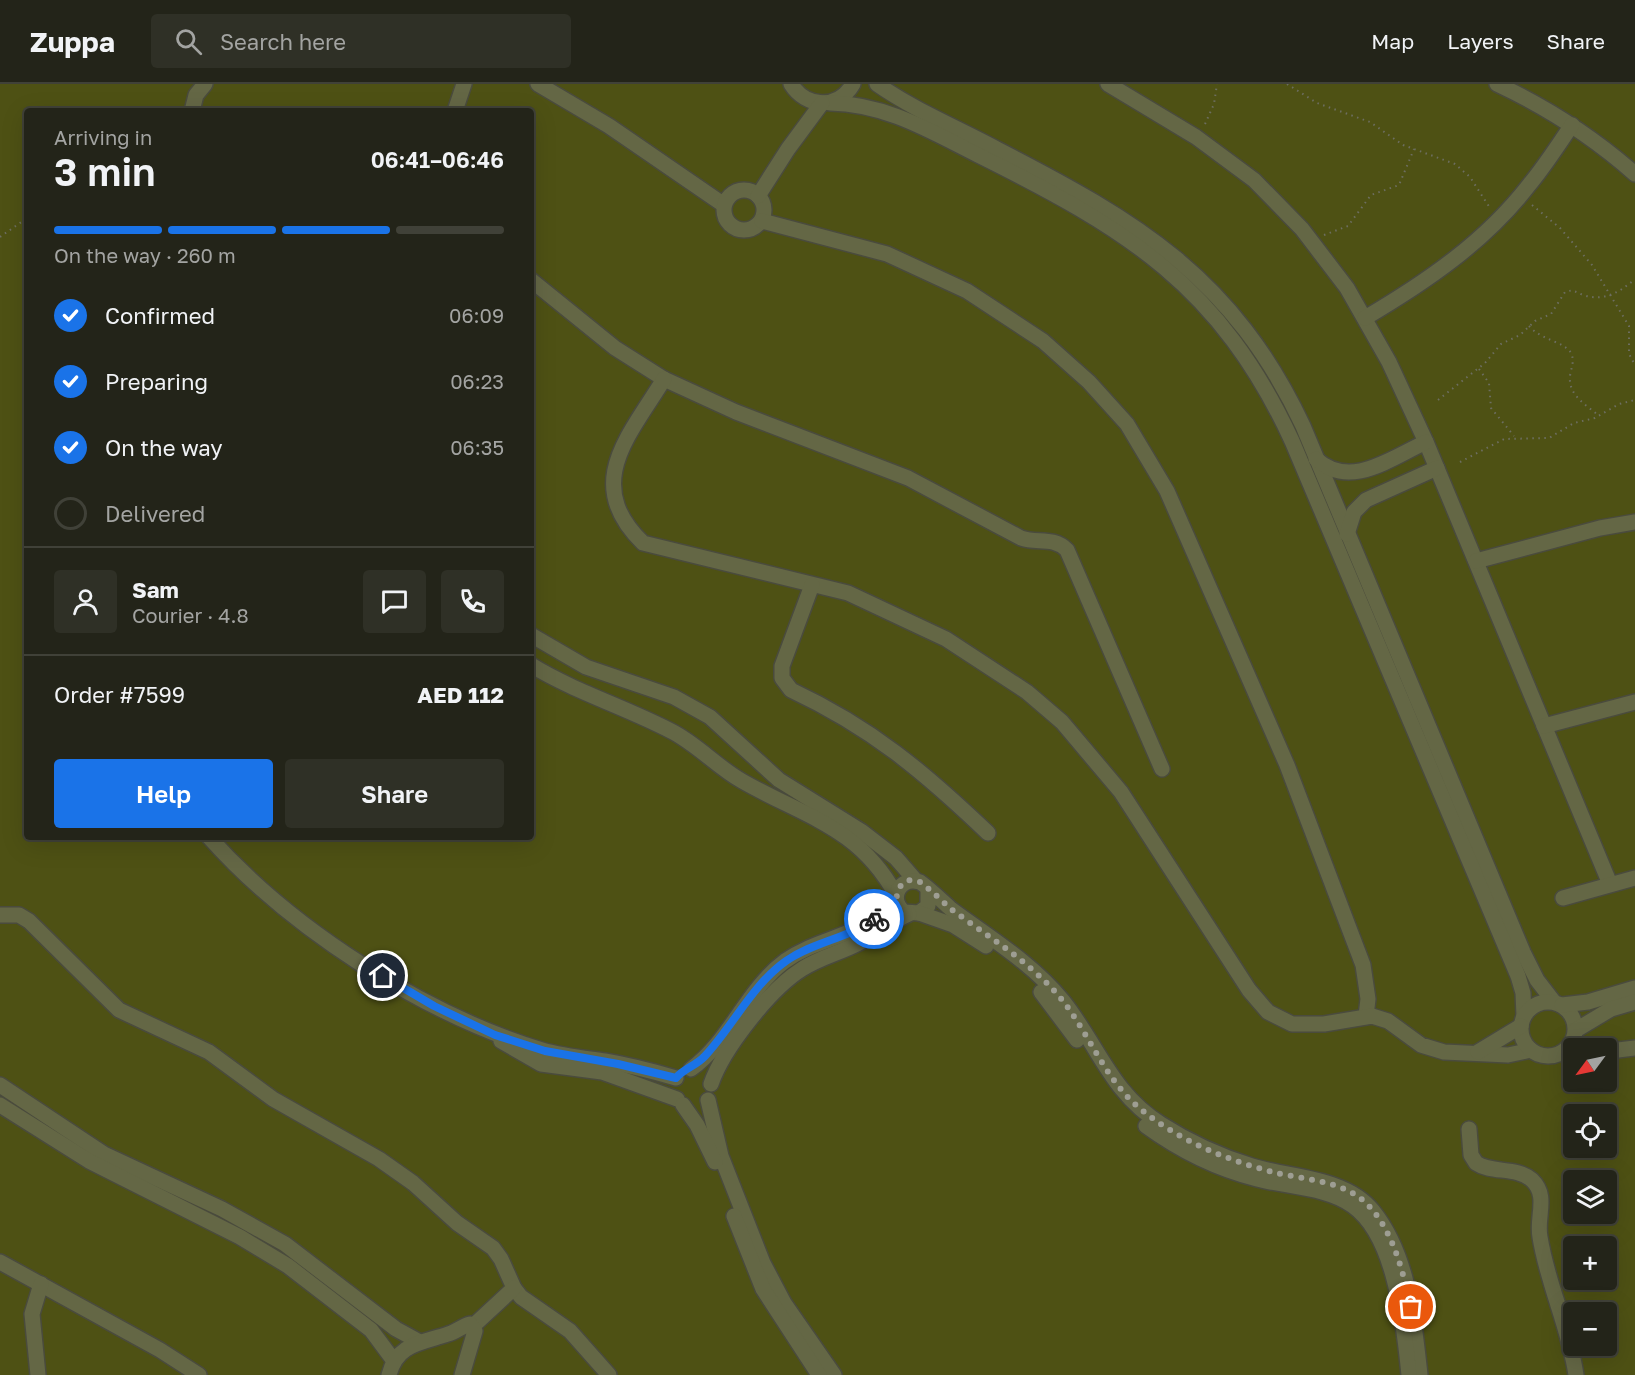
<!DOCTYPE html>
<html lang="en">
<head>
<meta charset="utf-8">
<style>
	body { margin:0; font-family:"Golos Text",sans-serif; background:#2f3026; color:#f1f3f6; height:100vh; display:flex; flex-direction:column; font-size:22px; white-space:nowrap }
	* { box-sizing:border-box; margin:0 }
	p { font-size:20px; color:#a3a4a2 }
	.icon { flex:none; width:33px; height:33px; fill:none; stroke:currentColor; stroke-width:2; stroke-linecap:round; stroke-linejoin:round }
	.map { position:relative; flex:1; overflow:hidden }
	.side { position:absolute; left:24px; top:24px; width:510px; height:732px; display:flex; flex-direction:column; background:#232419; border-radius:6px; box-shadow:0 6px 24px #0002,0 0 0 2px #404138 }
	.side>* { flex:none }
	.needle { width:39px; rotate:237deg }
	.fabs { position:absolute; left:1563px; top:954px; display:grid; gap:12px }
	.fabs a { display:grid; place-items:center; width:54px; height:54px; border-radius:6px; background:#232419; box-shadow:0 6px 24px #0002,0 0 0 2px #404138; font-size:30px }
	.pin { position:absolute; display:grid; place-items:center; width:51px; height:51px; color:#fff; margin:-26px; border:3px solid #fff; border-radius:50%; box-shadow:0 2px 6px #0007 }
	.courier { position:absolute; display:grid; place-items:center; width:60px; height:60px; margin:-30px; border:4px solid #1a73e8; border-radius:50%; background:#fff; color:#222; box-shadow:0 2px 8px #0007 }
	.headline em { font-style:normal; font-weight:600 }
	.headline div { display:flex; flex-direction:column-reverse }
	.headline { display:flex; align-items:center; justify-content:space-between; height:102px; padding:0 30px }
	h1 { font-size:39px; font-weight:600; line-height:45px }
	.bar { display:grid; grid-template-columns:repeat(4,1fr); gap:9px 6px; align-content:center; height:72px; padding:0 30px }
	.bar i { height:8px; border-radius:4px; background:#404138 }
	.bar .active { background:#1a73e8 }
	.bar p { grid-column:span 4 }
	.line { display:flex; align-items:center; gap:15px; padding:0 30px; border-top:2px solid #404138 }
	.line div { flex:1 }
	.round { display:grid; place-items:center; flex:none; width:63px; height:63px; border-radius:6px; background:#2f3026 }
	ol { padding:0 30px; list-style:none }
	li { display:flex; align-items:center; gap:18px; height:66px }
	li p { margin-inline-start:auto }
	li .icon { padding:6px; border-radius:50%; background:#1a73e8; color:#fff; stroke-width:4 }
	li:last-child { color:#a3a4a2 }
	li i { width:33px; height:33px; border:3px solid #404138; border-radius:50% }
	.primary-button { display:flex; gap:12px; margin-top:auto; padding:12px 30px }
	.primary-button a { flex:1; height:69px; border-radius:6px; background:#1a73e8; color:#fff; font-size:24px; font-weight:600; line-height:69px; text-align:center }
	.primary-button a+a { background:#2f3026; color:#f1f3f6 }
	header { display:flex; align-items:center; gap:36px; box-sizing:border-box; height:84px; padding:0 30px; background:#232419; border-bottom:2px solid #404138 }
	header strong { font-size:28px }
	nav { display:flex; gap:33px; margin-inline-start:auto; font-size:21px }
	.search { width:420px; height:54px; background:#2f3026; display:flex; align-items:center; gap:15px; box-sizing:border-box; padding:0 21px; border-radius:6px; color:#a3a4a2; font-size:22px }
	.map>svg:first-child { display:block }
	.green { fill:#4e5114; fill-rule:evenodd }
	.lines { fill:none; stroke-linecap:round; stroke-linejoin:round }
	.minor-casing { stroke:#4a4b3d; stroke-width:18 }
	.path { stroke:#6d6e60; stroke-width:2; stroke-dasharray:1.5 4.5; stroke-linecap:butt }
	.minor { stroke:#646745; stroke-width:15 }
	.done { stroke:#9e9e93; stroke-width:6; stroke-dasharray:0 10.8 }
	.route { stroke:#1a73e8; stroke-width:8 }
</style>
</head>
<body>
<header>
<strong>Zuppa</strong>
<div class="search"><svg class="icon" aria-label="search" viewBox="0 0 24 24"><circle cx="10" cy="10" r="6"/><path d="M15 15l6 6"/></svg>Search here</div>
<nav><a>Map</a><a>Layers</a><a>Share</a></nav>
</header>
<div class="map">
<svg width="1635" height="1291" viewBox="0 0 1635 1291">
	<rect width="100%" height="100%" fill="#2f3021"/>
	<!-- green -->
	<path class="green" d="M0,0h1635v1291h-1635zM27,27h504v726h-504zM1574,964h32v34h-32zM1574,1030h32v34h-32zM1574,1096h32v34h-32zM1574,1162h32v34h-32zM1574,1228h32v34h-32z"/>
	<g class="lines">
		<!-- minor casing -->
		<g class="minor-casing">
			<g id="minor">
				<polyline points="538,0 609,42 724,121"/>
				<path d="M791,0c15,24 47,26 62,0"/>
				<path d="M877,0c37,26 81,44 120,65 140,72 236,128 306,277l220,526 14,28 17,22"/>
				<polyline points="1108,0 1196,53 1254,96 1302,145 1347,204 1389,278 1426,358 1610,800"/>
				<path d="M1497,0c51,24 96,53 138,90"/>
				<path d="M830,19c56,1 100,28 148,52 149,74 242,130 314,286l226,535 5,17 1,23"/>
				<polyline points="192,27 196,11 205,0"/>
				<polyline points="455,27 464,0"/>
				<circle cx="744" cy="126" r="20"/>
				<polyline points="758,112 788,65 822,19"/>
				<polyline points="762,137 887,170 967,207 1043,257 1089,298 1127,340 1167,407 1287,681 1363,881 1368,915 1366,932"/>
				<path d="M531,196l84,68 49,31 72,33 172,66 113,60c16,6 32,-2 46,12l95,219"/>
				<path d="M1365,234c61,-36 120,-76 164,-133 16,-19 29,-40 43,-60"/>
				<path d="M664,295c-35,57 -82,105 -21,164l205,50 98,46 81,53 35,30 59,70 128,198 19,22 24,12h32l48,-8 16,5 33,24 23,7 64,3 23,-5"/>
				<path d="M1316,375c34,31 75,-1 110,-17"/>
				<polyline points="1347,450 1354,428 1366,416 1437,384"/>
				<polyline points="1476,477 1600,444 1635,438"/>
				<path d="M812,501l-30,81v12l9,12c81,38 133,82 197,143"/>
				<polyline points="531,551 586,583 674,613 710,633 779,696 861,747 896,774 916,797"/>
				<path d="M531,581c44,27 94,42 140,66 26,13 46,36 71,50 63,36 117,46 154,114"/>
				<polyline points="1544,642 1635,618"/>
				<path d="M209,753c83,93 215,177 333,213 21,6 42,8 63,11 24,4 47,10 71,17"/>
				<path d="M928,805v17l-9,7 -15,-1c-16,-14 -4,-36 16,-30 11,8 21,18 31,27 39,29 81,54 112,92 35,44 48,92 98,123 28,18 59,32 91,42 39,12 94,11 121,45 36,45 41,109 47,164"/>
				<polyline points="1563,814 1635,794"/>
				<polyline points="919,829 953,841 986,862"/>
				<polyline points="0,831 19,831 29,837 119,926 209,968 273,1015 379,1075 413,1099 457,1139 493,1164 501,1175 514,1204 521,1213 570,1247 609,1291"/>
				<polyline points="1041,908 1077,956"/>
				<circle cx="1548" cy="945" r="27"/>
				<polyline points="1562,921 1588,918 1635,904"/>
				<polyline points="1576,946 1611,925 1635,918"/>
				<polyline points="501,957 541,980 602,988 677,1015"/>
				<polyline points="1610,967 1635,964"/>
				<polyline points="1478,968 1521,942"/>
				<path d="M691,985c39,-28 55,-79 94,-108 39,-27 77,-22 111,-63"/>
				<path d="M711,1000c12,-35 59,-95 91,-115 17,-11 37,-16 55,-25 18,-9 34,-22 52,-30"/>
				<polyline points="0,1001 104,1070 222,1125 285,1160 396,1245 418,1257"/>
				<polyline points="708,1016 721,1072 763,1179 784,1219 834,1291"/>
				<polyline points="0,1021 89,1077 240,1153 288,1182 371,1246 394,1277"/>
				<polyline points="683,1021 697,1041 715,1078"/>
				<path d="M1146,1042c33,24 71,43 111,53 30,8 70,8 96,27 43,31 51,120 56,169"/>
				<path d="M1469,1045l2,26 5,8c16,11 40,3 56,17 17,16 4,37 8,57 7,46 29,90 36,138"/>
				<polyline points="734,1132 763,1205 819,1291"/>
				<polyline points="0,1178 160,1266 199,1291"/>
				<polyline points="473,1242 514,1204"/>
				<polyline points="38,1291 32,1230 41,1200"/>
				<path d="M389,1291c8,-32 33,-32 59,-41 8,-2 14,-8 22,-10l5,7 -13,44"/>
			</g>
		</g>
		<!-- path -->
		<g class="path">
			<polyline points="1287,0 1317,19 1370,38 1403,61 1455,80 1470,93 1490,124"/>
			<polyline points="1205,40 1214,20 1217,0"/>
			<polyline points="1532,121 1560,144 1592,181 1629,242 1629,270 1635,281"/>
			<polyline points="1324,151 1348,142 1371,111 1399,101 1414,65"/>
			<polyline points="0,153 27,134"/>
			<path d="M1529,242c12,14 36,16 42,27 4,8 0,15 -1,23 -2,19 16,29 28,39"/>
			<polyline points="1479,285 1489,299 1491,324 1514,352"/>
			<path d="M1438,316l47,-37 16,-19 19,-9 15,-14 16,-7 14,-22c8,-3 11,0 18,3 21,7 37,-3 52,-16"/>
			<polyline points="1460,378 1504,355 1549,354 1574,339 1595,334 1619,320 1635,316"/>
		</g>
		<!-- minor -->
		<use href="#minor" class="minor"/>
	</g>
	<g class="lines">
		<!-- done -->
		<path class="done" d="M874,835l22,-21 5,-13 9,-5 10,2c11,8 21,18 31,27 39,29 81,54 112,92 28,36 43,81 80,110 36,29 81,48 126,60 32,9 73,8 98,33 26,26 36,68 44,103"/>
		<!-- route -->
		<path class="route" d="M383,892l51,30 61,29 50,16 73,13 58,14c8,-10 20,-12 29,-22 28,-30 47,-71 81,-95 27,-19 61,-22 88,-42"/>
	</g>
</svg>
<div class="fabs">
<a><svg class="needle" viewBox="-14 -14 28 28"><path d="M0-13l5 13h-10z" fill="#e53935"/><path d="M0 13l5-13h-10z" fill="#a3a4a2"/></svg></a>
<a><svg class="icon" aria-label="locate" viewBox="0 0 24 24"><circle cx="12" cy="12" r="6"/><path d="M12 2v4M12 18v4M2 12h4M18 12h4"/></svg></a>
<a><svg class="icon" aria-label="layers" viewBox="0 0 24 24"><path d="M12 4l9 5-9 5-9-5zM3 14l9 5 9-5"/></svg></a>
<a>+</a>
<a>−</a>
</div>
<div class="pin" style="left:1411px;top:1223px;background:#ea580c"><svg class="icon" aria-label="bag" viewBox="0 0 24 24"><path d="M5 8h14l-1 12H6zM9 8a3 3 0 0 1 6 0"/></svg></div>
<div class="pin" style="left:383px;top:892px;background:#1f2937"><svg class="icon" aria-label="home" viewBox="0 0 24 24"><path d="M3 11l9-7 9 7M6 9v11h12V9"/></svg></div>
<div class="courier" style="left:874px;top:835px"><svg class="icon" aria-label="bike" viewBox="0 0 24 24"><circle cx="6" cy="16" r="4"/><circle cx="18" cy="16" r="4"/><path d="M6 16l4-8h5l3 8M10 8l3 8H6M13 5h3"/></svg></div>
<section class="side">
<div class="headline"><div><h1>3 min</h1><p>Arriving in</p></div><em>06:41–06:46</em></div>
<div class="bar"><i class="active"></i><i class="active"></i><i class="active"></i><i></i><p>On the way · 260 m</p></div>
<ol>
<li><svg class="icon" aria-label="check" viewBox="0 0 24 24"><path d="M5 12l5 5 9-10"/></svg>Confirmed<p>06:09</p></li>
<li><svg class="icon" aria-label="check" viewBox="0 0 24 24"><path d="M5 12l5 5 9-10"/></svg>Preparing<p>06:23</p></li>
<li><svg class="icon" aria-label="check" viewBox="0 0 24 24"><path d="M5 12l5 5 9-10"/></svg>On the way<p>06:35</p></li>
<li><i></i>Delivered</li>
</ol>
<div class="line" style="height:108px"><a class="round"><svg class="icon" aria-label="person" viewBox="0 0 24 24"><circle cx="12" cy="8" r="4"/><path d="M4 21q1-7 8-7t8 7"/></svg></a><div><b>Sam</b><p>Courier · 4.8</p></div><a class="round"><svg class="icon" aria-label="chat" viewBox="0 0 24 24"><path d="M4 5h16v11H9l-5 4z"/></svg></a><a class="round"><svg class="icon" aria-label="phone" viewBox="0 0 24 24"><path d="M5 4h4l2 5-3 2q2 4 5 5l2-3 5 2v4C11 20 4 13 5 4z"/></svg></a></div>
<div class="line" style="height:78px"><div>Order #7599</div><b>AED 112</b></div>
<div class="primary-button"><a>Help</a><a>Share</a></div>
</section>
</div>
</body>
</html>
